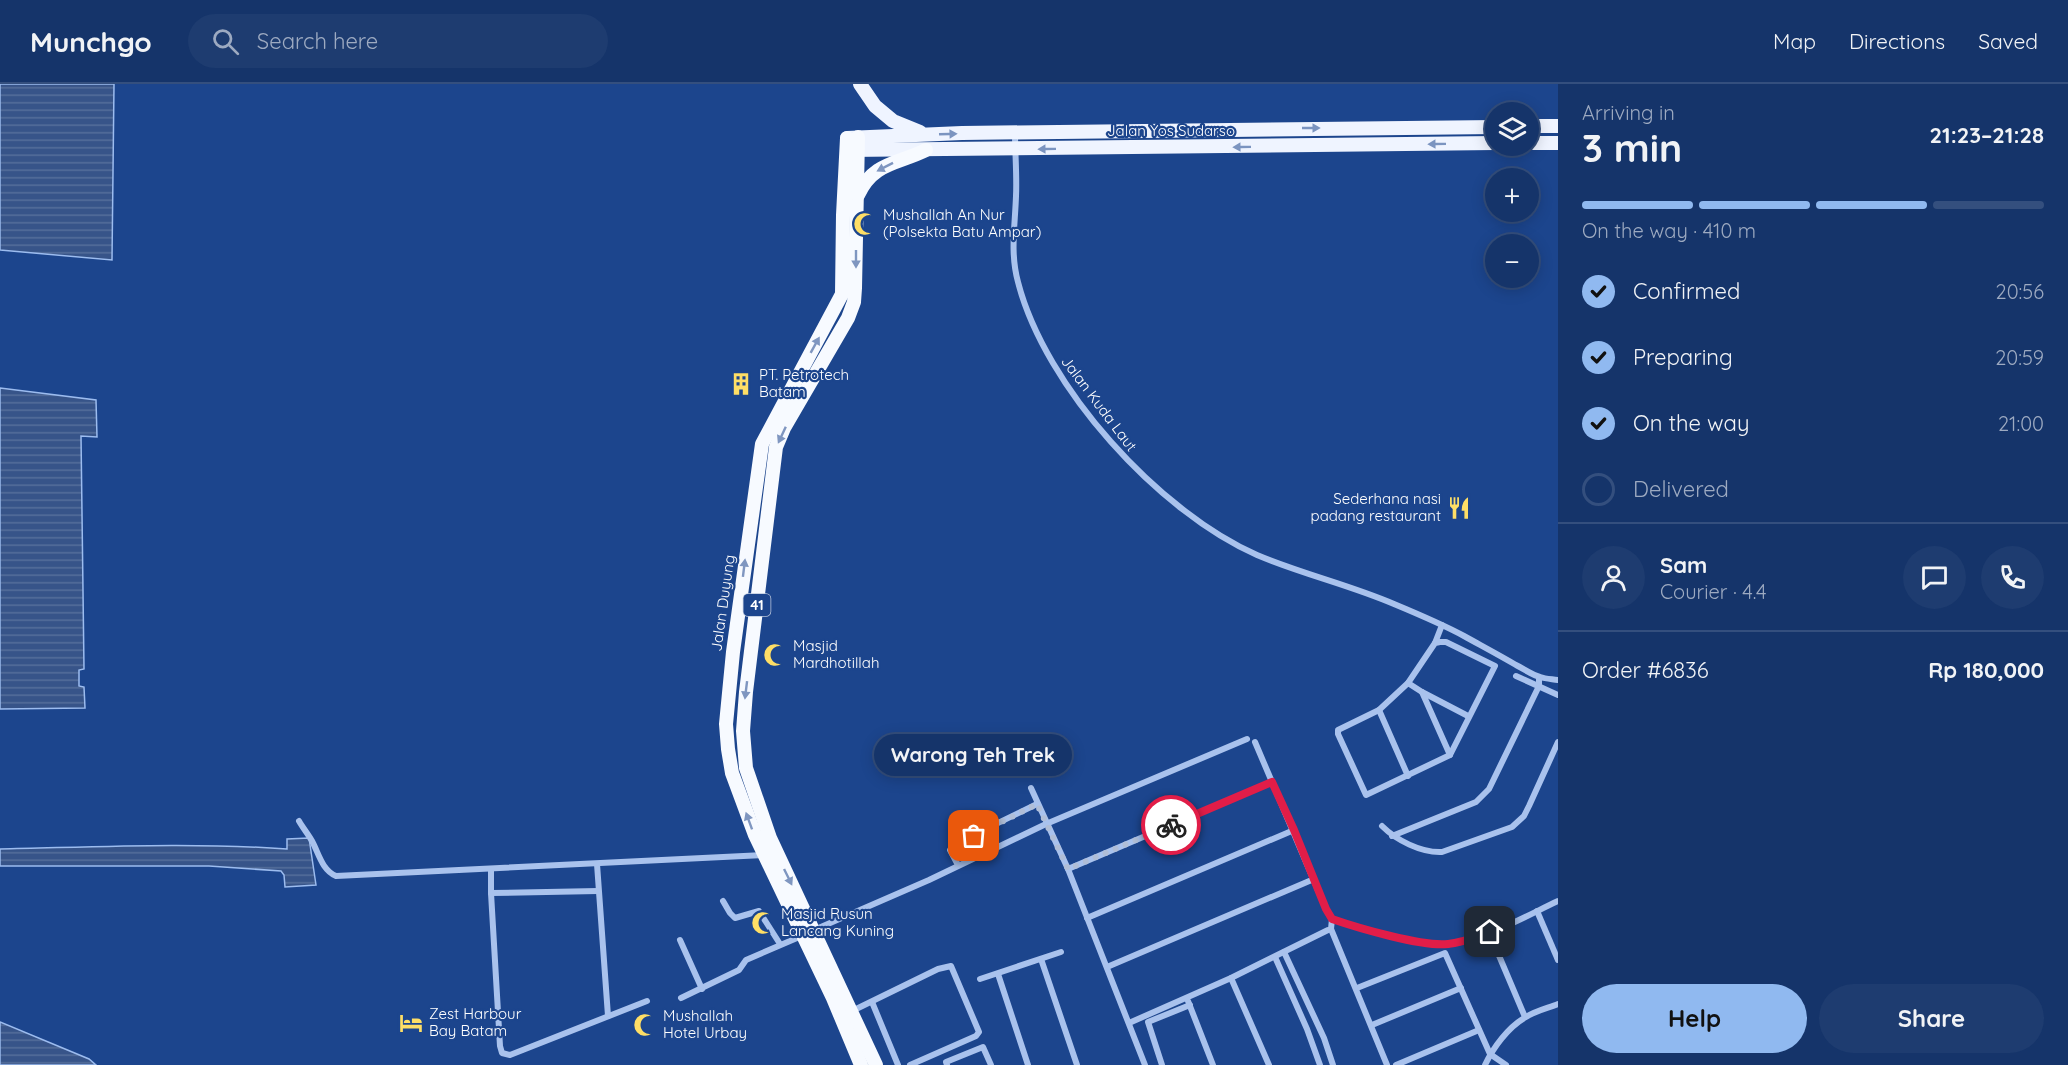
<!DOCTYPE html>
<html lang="en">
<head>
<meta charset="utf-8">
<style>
	body { margin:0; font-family:Quicksand,sans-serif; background:#1e3c70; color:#f1f3f6; height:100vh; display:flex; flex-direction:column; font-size:22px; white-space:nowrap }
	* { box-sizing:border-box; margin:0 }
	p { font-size:20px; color:#9daac1 }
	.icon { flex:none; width:33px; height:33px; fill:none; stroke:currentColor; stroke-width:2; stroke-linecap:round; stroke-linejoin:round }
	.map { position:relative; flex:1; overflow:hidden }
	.drawer { display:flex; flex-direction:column; background:#15346a; width:510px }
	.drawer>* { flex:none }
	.tools { position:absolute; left:1485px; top:18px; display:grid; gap:12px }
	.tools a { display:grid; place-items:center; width:54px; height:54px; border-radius:50%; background:#15346a; box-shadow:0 3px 15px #0003,0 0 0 2px #344f7e; font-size:30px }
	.pin { position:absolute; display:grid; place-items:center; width:51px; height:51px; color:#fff; margin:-26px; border-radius:12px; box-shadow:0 3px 9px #0006 }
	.courier { position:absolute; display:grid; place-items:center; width:60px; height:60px; margin:-30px; border:4px solid #e11d48; border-radius:50%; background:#fff; color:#222; box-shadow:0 2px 8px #0007 }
	.bubble { position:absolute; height:42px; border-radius:21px; background:#15346a; box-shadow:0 3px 15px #0003,0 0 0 2px #344f7e; font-size:20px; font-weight:700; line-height:42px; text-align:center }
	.summary em { font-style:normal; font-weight:700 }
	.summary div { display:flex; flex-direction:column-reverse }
	.summary { display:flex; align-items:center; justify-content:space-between; height:102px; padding:0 24px }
	h1 { font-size:39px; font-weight:700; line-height:45px }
	.bar { display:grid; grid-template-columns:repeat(4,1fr); gap:9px 6px; align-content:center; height:72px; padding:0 24px }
	.bar i { height:8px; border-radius:4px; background:#344f7e }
	.bar .current { background:#90b9f0 }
	.bar p { grid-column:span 4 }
	.line { display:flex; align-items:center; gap:15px; padding:0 24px; border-top:2px solid #344f7e }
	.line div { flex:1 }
	.round { display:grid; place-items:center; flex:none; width:63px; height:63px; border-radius:32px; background:#1e3c70 }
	ol { padding:0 24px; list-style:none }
	li { display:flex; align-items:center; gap:18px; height:66px }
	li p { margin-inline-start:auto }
	li .icon { padding:6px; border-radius:50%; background:#90b9f0; color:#111; stroke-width:4 }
	li:last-child { color:#9daac1 }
	li i { width:33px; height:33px; border:3px solid #344f7e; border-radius:50% }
	.primary-button { display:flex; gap:12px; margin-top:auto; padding:12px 24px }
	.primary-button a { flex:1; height:69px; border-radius:36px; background:#90b9f0; color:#111; font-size:24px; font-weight:700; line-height:69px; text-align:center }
	.primary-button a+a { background:#1e3c70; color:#f1f3f6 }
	header { display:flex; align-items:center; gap:36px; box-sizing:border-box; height:84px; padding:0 30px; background:#15346a; border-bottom:2px solid #344f7e }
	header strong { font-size:28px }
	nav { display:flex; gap:33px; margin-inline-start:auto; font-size:21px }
	.search { width:420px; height:54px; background:#1e3c70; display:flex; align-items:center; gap:15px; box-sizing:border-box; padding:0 21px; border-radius:33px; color:#9daac1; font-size:22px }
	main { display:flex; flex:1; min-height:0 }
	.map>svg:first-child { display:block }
	.water { fill:url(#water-rules); stroke:#9cbcef; stroke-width:1.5 }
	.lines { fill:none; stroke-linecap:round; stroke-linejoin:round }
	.minor { stroke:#a9c2ed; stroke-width:6 }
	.primary { stroke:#eff4ff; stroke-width:14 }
	.trunk { stroke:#f7faff; stroke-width:14 }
	.oneway { fill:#7b94c0 }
	.oneway2 { fill:#7f96c0 }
	.done { stroke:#b0bed7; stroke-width:6; stroke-dasharray:0 10.8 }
	.route { stroke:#e11d48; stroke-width:8 }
	.labels { text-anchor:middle; stroke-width:4.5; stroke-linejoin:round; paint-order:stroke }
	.shield { fill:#1c458d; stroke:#bbc7dd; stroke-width:1.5 }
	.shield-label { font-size:14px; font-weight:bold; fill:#fff }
	.street-label { font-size:15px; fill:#fff; stroke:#1c458d }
	.poi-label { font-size:15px; fill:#fff; stroke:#1c458d; text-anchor:start }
</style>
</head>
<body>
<header>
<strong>Munchgo</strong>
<div class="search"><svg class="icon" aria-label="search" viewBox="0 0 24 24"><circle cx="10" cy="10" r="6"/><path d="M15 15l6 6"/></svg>Search here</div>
<nav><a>Map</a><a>Directions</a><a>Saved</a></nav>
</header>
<main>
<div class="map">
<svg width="1558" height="981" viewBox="0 0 1558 981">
	<defs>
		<pattern id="water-rules" width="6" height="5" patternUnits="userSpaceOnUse" patternTransform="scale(1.5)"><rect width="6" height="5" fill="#375489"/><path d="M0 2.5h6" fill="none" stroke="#556e9b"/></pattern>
	</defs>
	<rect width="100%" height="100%" fill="#1c458d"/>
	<!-- water -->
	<g class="water">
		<polygon points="0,0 114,0 112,176 0,166"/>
		<polygon points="0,304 96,316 97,353 81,352 84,585 79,586 79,602 84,603 85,624 0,625"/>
		<path d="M309,754l7,47 -31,2 -1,-12 -3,-4 -72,-5h-209v-17c95,-2 191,-7 287,0v-10z"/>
		<polygon points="0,938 89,975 96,981 0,981"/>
	</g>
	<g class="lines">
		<!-- minor -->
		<g class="minor">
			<path d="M1015,49c0,21 2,42 1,63 -1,30 -6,57 2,86 27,105 141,230 239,273 45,19 93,30 137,49 24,10 48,20 70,32 18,10 35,19 52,29 8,4 16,10 24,12 6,2 12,2 18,3"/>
			<polygon points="1440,558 1446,558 1495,582 1450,671 1366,711 1338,650 1338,646 1379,626 1408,599 1435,559"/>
			<polyline points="1435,559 1442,541"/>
			<polyline points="1516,592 1558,611"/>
			<polyline points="1408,599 1422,608 1468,632"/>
			<polyline points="1422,608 1450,671"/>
			<polyline points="1379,626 1408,692"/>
			<path d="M1255,658l71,167 6,10c26,9 93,29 118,25 38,-6 74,-27 108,-43"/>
			<polyline points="1031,704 1068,785 1145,981"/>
			<path d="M299,737c4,7 9,13 13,20 7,13 10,29 24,35l428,-21"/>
			<path d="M1382,742c14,14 39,27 60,26l70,-25 12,-11 5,-10 29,-64"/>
			<polyline points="1392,752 1476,718 1489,705 1539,602 1539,593"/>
			<polyline points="597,780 608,932"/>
			<polyline points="958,781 950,766 953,761 1037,720"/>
			<polyline points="491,785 491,809 500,962 502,969 510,971 647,917"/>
			<polyline points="1068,785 1272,698"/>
			<polyline points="491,809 598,807"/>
			<polyline points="723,817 730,829 735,834 759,827 780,860"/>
			<polyline points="1537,827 1558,876"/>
			<polyline points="1087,834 1294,746"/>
			<polyline points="1331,845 1387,981"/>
			<polyline points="814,846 929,796 1046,740 1247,655"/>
			<polyline points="1489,848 1525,933"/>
			<polyline points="680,856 702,905"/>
			<polyline points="1284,868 1324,954 1333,981"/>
			<polyline points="1275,873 1307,945 1320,981"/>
			<polyline points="1041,875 1077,981"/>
			<polyline points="1107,883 1314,795"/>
			<polyline points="998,890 1028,981"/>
			<polyline points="1231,894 1269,981"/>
			<polyline points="980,895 1061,868"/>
			<polyline points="1357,904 1445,869 1490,970 1506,981"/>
			<polyline points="681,914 739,886 746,876 804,851"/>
			<polyline points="1188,917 1213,981"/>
			<polyline points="872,918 898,981"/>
			<polyline points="852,927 938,885 951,882 979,948 976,952 910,981"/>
			<polyline points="1129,939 1231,894 1328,846 1331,845 1332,835"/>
			<polyline points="1372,941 1461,904"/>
			<polyline points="947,981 946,978 983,963 991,981"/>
			<polyline points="1162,981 1148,938 1190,921"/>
			<polyline points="1396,981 1479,946"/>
			<path d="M1485,981c8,-17 23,-38 41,-48 9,-6 22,-9 32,-13"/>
		</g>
		<!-- primary -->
		<g class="primary">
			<polyline points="860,0 875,22 893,37 920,48"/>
			<polyline points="1528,42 1558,42"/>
			<polyline points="847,54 962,49 1496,43"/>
			<polyline points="1528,59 1558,59"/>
			<polyline points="847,66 1496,59"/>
		</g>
		<!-- trunk -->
		<g class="trunk">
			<polyline points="858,53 855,204 854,218 848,234 784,344 776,363 746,608 743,647 746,684 770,754 876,981"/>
			<polyline points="847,54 843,131 842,210 762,360 733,568 726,640 728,665 732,689 755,751 833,914 861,981"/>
			<path d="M858,111c15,-33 40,-31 68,-45"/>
		</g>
	</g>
	<!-- one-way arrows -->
	<defs><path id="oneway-solid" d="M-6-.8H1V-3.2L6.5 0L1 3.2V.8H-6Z" transform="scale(1.5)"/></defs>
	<g class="oneway">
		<use href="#oneway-solid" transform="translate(1311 44)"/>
		<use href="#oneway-solid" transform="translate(948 50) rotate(-2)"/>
		<use href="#oneway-solid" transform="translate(1437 60) rotate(179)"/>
		<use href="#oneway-solid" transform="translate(1242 63) rotate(179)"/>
		<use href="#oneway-solid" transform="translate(1047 65) rotate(179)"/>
	</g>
	<g class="oneway2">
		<use href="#oneway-solid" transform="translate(885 83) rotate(153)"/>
		<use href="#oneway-solid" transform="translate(856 175) rotate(90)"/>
		<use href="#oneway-solid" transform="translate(815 261) rotate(-61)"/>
		<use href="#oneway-solid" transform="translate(782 351) rotate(115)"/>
		<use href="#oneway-solid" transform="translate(744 484) rotate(-83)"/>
		<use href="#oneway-solid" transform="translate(746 606) rotate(97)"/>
		<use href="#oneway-solid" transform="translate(749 737) rotate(-110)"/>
		<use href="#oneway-solid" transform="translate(788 793) rotate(64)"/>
	</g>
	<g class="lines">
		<!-- done -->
		<polyline class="done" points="974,752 1037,720 1068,785 1171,741"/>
		<!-- route -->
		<path class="route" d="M1171,741l101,-43 22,48 32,79 6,10c26,9 91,28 116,25 14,-1 28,-7 42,-12"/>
	</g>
	<!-- icons -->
	<defs>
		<g id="mosque-bare" transform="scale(1.8)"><path d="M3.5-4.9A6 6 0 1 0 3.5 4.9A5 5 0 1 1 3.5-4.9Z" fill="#fede66" stroke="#1c458d" stroke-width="2.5" paint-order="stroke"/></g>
		<g id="building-bare" transform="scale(1.8)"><path d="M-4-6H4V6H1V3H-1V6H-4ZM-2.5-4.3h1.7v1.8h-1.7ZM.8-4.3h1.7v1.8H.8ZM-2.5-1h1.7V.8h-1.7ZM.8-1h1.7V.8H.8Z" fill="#fede66" stroke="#1c458d" stroke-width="2.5" paint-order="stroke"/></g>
		<g id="restaurant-bare" transform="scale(1.8)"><path d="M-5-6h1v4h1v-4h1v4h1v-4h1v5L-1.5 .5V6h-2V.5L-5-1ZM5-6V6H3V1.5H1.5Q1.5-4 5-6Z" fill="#fede66" stroke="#1c458d" stroke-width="2.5" paint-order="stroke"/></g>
		<g id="hotel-bare" transform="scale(1.8)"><path d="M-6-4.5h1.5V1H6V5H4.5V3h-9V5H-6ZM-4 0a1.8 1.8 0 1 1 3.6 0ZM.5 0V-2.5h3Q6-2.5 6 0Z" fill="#fede66" stroke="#1c458d" stroke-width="2.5" paint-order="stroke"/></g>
	</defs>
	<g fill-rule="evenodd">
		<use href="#mosque-bare" x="865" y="140"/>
		<use href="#building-bare" x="741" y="300"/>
		<use href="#restaurant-bare" x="1459" y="424"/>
		<use href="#mosque-bare" x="775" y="571"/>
		<use href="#mosque-bare" x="763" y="839"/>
		<use href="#hotel-bare" x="411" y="939"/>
		<use href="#mosque-bare" x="645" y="941"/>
	</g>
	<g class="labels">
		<!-- shield labels -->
		<rect class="shield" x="743.5" y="510" width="27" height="22" rx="4.5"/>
		<g class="shield-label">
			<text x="757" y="526">41</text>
		</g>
		<!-- street labels -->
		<g class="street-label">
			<text x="1171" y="52">Jalan Yos Sudarso</text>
			<text transform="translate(1099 320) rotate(53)" y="5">Jalan Kuda Laut</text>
			<text transform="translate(723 519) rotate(-82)" y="5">Jalan Duyung</text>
		</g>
		<!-- poi labels -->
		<g class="poi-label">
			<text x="883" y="136">Mushallah An Nur<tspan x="883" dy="17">(Polsekta Batu Ampar)</tspan></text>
			<text x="759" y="296">PT. Petrotech<tspan x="759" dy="17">Batam</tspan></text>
			<text x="1441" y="420" text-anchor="end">Sederhana nasi<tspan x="1441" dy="17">padang restaurant</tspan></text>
			<text x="793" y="567">Masjid<tspan x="793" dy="17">Mardhotillah</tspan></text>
			<text x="781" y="835">Masjid Rusun<tspan x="781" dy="17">Lancang Kuning</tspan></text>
			<text x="429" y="935">Zest Harbour<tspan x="429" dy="17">Bay Batam</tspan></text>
			<text x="663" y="937">Mushallah<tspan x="663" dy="17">Hotel Urbay</tspan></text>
		</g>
	</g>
</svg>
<div class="tools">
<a><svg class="icon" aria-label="layers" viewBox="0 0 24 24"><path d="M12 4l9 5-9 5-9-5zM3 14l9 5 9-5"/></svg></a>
<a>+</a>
<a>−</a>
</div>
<div class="pin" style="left:974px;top:752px;background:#ea580c"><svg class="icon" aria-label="bag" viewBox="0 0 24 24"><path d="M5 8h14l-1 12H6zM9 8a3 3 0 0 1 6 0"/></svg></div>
<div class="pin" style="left:1490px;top:848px;background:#1f2937"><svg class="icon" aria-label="home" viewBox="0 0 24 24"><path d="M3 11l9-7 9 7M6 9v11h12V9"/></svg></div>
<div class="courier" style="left:1171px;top:741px"><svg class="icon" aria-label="bike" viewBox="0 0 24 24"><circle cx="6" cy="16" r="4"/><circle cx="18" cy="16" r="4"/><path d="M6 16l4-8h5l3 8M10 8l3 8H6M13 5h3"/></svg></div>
<div class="bubble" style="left:874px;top:650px;width:198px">Warong Teh Trek</div>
</div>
<section class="drawer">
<div class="summary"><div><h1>3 min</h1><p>Arriving in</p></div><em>21:23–21:28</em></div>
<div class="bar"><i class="current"></i><i class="current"></i><i class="current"></i><i></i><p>On the way · 410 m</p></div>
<ol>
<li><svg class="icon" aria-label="check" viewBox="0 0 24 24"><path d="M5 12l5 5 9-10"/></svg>Confirmed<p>20:56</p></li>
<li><svg class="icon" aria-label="check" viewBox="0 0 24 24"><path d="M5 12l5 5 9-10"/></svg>Preparing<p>20:59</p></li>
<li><svg class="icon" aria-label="check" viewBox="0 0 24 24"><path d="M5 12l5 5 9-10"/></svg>On the way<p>21:00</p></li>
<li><i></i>Delivered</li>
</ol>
<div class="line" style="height:108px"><a class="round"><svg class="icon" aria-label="person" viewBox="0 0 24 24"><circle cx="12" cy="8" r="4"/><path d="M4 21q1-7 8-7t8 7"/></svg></a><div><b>Sam</b><p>Courier · 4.4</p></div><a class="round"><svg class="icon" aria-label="chat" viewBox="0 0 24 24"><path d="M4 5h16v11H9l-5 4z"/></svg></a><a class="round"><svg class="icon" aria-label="phone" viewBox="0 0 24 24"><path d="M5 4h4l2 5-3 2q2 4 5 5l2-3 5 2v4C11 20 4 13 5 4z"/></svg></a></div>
<div class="line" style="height:78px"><div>Order #6836</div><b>Rp 180,000</b></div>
<div class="primary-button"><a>Help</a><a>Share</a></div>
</section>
</main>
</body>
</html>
